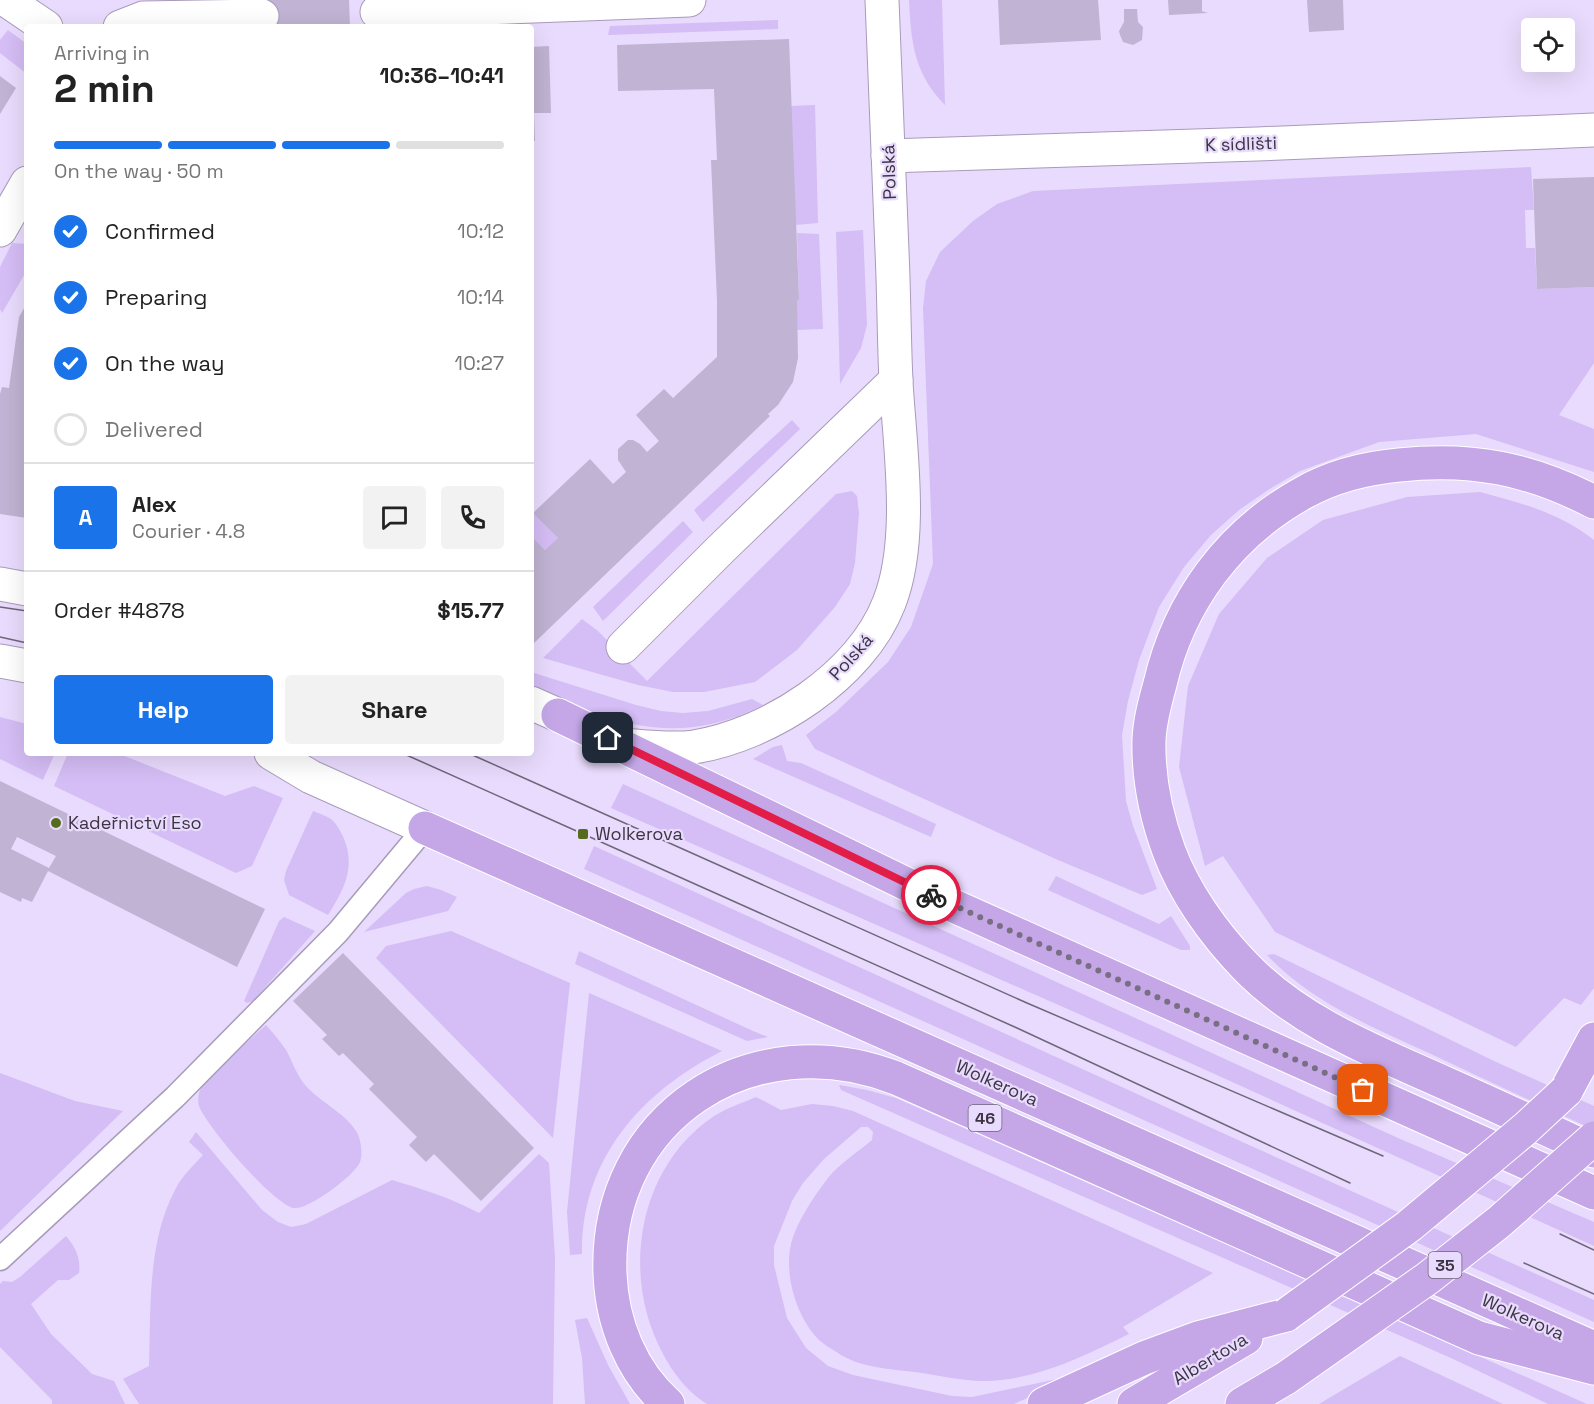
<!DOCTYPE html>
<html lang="en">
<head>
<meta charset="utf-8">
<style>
	body { margin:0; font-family:"Space Grotesk",sans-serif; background:#f2f2f2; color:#222; height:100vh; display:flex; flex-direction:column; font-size:22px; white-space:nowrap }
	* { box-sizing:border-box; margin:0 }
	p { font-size:20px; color:#767676 }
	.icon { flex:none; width:33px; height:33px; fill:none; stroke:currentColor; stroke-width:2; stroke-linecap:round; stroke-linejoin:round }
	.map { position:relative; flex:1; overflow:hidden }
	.sheet { position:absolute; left:24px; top:24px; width:510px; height:732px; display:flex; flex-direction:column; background:#fff; border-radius:6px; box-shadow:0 6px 24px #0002 }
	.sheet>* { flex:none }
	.tools { position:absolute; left:1521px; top:18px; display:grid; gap:12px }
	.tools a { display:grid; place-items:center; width:54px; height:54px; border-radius:6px; background:#fff; box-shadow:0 6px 24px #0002; font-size:30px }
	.pin { position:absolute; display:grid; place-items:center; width:51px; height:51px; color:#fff; margin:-26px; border-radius:12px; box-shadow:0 3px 9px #0006 }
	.courier { position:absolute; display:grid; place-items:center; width:60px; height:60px; margin:-30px; border:4px solid #e11d48; border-radius:50%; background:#fff; color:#222; box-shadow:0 2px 8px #0007 }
	.overview em { font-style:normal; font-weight:700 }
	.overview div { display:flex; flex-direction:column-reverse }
	.overview { display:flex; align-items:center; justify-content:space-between; height:102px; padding:0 30px }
	h1 { font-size:39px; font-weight:700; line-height:45px }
	.bar { display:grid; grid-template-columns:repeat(4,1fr); gap:9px 6px; align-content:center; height:72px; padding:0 30px }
	.bar i { height:8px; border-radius:4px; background:#e0e0e0 }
	.bar .current { background:#1a73e8 }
	.bar p { grid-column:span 4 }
	.line { display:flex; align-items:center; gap:15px; padding:0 30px; border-top:2px solid #e0e0e0 }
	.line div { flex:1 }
	.round { display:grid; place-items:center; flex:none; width:63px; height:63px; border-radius:6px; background:#f2f2f2 }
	ol { padding:0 30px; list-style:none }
	li { display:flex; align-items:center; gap:18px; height:66px }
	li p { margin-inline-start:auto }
	li .icon { padding:6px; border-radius:50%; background:#1a73e8; color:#fff; stroke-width:4 }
	li:last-child { color:#767676 }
	li i { width:33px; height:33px; border:3px solid #e0e0e0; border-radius:50% }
	.button { display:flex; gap:12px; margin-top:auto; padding:12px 30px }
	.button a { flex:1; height:69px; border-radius:6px; background:#1a73e8; color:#fff; font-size:24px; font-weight:700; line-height:69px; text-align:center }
	.button a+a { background:#f2f2f2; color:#222 }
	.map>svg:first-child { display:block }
	.green { fill:#d5bdf5 }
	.building { fill:#c0b3d3; fill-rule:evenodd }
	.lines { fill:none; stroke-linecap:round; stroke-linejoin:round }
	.lane-casing { stroke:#a89bba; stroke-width:25 }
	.street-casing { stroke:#a89bba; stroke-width:35 }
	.secondary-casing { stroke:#a89bba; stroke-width:35 }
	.primary-casing { stroke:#fff; stroke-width:35 }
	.lane { stroke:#fff; stroke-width:22 }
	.street { stroke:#fff; stroke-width:33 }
	.secondary { stroke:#fff; stroke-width:33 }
	.primary { stroke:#c5a7e8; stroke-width:33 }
	.tram { stroke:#6e6679; stroke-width:1.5 }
	.primary-bridge-casing { stroke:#fff; stroke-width:35; stroke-linecap:butt }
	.primary-bridge { stroke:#c5a7e8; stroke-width:33 }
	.done { stroke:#786f83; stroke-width:6; stroke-dasharray:0 10.8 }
	.route { stroke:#e11d48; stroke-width:8 }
	.poi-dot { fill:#566c1c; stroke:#e9dbfd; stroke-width:2 }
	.labels { text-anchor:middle; stroke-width:4.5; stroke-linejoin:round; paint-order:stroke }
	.shield { fill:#e9dbfd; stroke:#6f677a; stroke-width:1.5 }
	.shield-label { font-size:16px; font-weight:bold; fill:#3b3542 }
	.street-label { font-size:18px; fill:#3b3542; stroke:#e9dbfd }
	.poi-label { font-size:18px; fill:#3b3542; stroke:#e9dbfd; text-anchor:start }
</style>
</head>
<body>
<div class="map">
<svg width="1594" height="1404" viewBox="0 0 1594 1404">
	<rect width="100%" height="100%" fill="#e9dbfd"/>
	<!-- green -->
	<g class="green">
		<path d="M909,0h33l3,105c-31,-31 -34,-63 -36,-105z"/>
		<polygon points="778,20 778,29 608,35 610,26"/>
		<polygon points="8,30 27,44 27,74 0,53 0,40"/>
		<polygon points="815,105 818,223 795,225 790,106"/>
		<polygon points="1531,167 1534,210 1525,210 1526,248 1535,248 1537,289 1594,287 1594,363 1559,415 1594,429 1594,472 1476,434 1379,442 1300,471 1268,490 1239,510 1211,535 1184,567 1159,607 1139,660 1128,701 1122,735 1126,801 1133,826 1157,889 1142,895 1058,860 815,749 806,735 836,712 888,662 911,627 933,564 923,308 926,281 940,252 973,221 997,204 1033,191"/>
		<polygon points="863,230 867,325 861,348 840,384 836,232"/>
		<polygon points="797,233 819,234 823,329 797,330 797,300 799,298"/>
		<polygon points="12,243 27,244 27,270 2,313 0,309 0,267"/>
		<polygon points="792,420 800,429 703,522 694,510"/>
		<polygon points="852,491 857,496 859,513 855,563 850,584 835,607 797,650 755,682 704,692 673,692 638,685 543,658 582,619 598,631 647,681 836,494"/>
		<path d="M1480,492c43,12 78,20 114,48v448l-13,17 -17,-7 -48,49 -241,-115 -52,-76 -18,10 -26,-99 9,-81 31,-72 48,-56 56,-38 84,-23z"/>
		<polygon points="531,510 558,538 545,550 531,538"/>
		<polygon points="683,521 693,532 603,621 593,607"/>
		<path d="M531,672l105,33 25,6 22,2 25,-2 44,-12 11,6c-11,5 -22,11 -34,14 -73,24 -132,-3 -198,-33z"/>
		<polygon points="0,717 27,724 27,753 55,753 43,780 0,759"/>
		<polygon points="782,745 787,761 801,763 936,824 931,837 753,759 773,747"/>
		<polygon points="68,753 117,753 225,796 254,786 283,798 252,866 236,873 54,786"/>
		<polygon points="623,784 1398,1138 1594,1222 1594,1246 1188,1062 611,808"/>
		<path d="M313,811c6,2 13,5 18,8 6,5 10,13 13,20 12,29 -1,52 -16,76l-39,-20 -5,-15 2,-9z"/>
		<polygon points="594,846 1249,1145 1594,1300 1594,1322 584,869"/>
		<polygon points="1056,876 1159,924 1171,916 1190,946 1190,950 1181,950 1048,890"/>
		<polygon points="427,886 441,890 457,897 448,911 364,932 406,893 414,889"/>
		<polygon points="284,917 315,931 253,1001 247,1003 244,1001 279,921"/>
		<polygon points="451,931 570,983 553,1138 376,958 386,946"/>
		<polygon points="579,951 753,1031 768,1037 747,1041 575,964"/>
		<path d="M1274,954l220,107 100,45v24c-54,-25 -108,-50 -163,-76 -57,-26 -120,-52 -164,-99z"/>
		<path d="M589,993l133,58c-81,41 -141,108 -140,203l-12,1 -3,-43z"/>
		<path d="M266,1025c7,8 14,16 20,25 6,11 11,26 20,36 14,16 38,26 50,45 5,7 7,24 4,31 -6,14 -52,48 -66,46 -21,-4 -87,-81 -95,-102 -1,-3 -1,-10 0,-13 2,-13 54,-56 67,-68z"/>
		<polygon points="0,1073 75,1101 123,1111 0,1231"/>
		<polygon points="839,1085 867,1090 896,1098 1587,1404 1548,1404 1451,1358 841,1090"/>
		<path d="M756,1097l25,13 31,-6 21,2 20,5 360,162 -90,54 6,7c-41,20 -82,41 -128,46 -29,4 -57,-4 -86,-8 -25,-3 -52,-4 -74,-17 -7,-5 -17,-10 -23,-16 -23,-24 -36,-70 -25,-102 7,-20 22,-42 35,-59 11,-14 30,-26 44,-38l1,-8 -5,-5h-7l-37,32 -21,24 -11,18 -18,45v19l13,53 19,30 22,18 25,9 99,21 20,1 109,-23 -67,30h-307c-26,-16 -43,-44 -54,-72 -29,-75 -9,-169 61,-216 13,-8 28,-13 42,-19z"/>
		<path d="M196,1132l66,78 16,12 13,5 15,-3 86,-44c30,9 59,18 87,33l60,-59 10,9 6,96 -2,145h-414l-16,-25 26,-13c2,-59 -2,-124 27,-178 6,-12 18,-23 27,-33l-14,-13z"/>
		<path d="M66,1236c9,11 15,21 13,37l-10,7h-11l-27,24 20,30 41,40 22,7 11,23h-73v-4l-52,-53v-63l3,-3 9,1 8,-5z"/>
		<polygon points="587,1318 608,1365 630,1404 585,1404 582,1358 575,1320"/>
		<polygon points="1400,1356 1503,1404 1319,1404"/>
	</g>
	<!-- building -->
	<g class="building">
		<polygon points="268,0 349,0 350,27 269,27"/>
		<polygon points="998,0 1098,0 1101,40 1000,45"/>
		<polygon points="1168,0 1202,0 1202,11 1208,13 1169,15"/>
		<polygon points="1307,0 1343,0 1344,30 1309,32"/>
		<polygon points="1124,9 1137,9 1138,22 1143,27 1142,40 1133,45 1123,42 1120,35 1119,31 1124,22"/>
		<polygon points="789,39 799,298 799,300 797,300 798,358 793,382 778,405 768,414 770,416 531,646 531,538 535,540 545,550 558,538 533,513 590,459 613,484 626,472 618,460 618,449 628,440 633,440 640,444 647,452 659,441 636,415 664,389 673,398 717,357 717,301 711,160 717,160 714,89 618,91 617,45"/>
		<polygon points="549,46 551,113 534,113 535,141 531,141 531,47"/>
		<polygon points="0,76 16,88 0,114"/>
		<polygon points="1594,177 1594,287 1537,289 1533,179"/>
		<polygon points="27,303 27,518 0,514 0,394 2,387 9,388 19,317"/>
		<path d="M0,781l265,128 -28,58 -189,-96 -16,31 -10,-4 -1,4 -21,-10zM17,837l39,19 -7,12 -38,-19z"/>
		<polygon points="343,953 534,1148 481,1201 434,1154 426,1162 409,1145 417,1137 369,1089 374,1084 343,1053 339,1056 322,1039 327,1035 293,1001"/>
	</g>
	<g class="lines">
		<!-- lane casing -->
		<g class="lane-casing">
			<polyline id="lane" points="0,1259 175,1097 338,932 425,828"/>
		</g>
		<!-- street casing -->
		<g class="street-casing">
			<g id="street">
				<polyline points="6,0 46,27"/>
				<polyline points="377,12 689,0"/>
				<polyline points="120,27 143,18 262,16"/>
				<polyline points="888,156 1257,144 1594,130"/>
				<polyline points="0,230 27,183"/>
				<polyline points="0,584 27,589"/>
				<polyline points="623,647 721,549 896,380"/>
				<polyline points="0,661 27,666"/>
				<polyline points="531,703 558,715"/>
				<polyline points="271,753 311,777 425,828"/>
			</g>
		</g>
		<!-- secondary casing -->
		<g class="secondary-casing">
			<path id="secondary" d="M624,745c24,2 47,5 70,2 75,-12 167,-71 195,-144 25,-63 11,-154 7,-221 -2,-44 -2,-87 -4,-131 -3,-83 -6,-167 -10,-251"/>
		</g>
		<!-- primary casing -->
		<g class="primary-casing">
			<g id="primary">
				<path d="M1594,502c-64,-33 -122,-45 -195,-37 -33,3 -66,11 -96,28 -74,41 -124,109 -143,191 -5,18 -10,36 -11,55 -1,38 7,77 20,112 15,41 45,83 76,115 55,57 129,85 200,117 50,22 99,45 149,68"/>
				<polyline points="558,715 927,894 1594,1193"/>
				<polyline points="425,828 1594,1348"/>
				<polyline points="1566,1091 1594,1039"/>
				<path d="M668,1404c-37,-33 -56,-81 -58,-130 -6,-158 142,-252 286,-196l583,260 115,30"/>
				<polyline points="1044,1404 1144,1358 1198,1338 1286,1315"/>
				<polyline points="1134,1404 1246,1338"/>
				<polyline points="1242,1404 1286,1378"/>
			</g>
		</g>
		<!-- lane -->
		<use href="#lane" class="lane"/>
		<!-- street -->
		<use href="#street" class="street"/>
		<!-- secondary -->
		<use href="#secondary" class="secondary"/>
		<!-- primary -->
		<use href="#primary" class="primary"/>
		<!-- tram -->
		<g class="tram">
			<polyline points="0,607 27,611"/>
			<polyline points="0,637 27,643"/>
			<polyline points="402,753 1017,1028 1350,1183"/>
			<polyline points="468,753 1027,1003 1383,1156"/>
			<polyline points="1560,1234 1594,1250"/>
			<polyline points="1524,1263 1594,1294"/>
		</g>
		<!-- primary-bridge casing -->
		<g class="primary-bridge-casing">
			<g id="primary-bridge">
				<polyline points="1286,1315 1409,1226 1525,1129 1566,1091"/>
				<polyline points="1286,1378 1428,1278 1499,1222 1594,1138"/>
			</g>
		</g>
		<!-- primary-bridge -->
		<use href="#primary-bridge" class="primary-bridge"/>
	</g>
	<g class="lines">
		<!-- done -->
		<polyline class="done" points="931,895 1363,1090"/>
		<!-- route -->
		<polyline class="route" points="608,738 931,895"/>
	</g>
	<!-- markers -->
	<g class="poi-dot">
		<circle cx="56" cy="823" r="6"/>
		<rect x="577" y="828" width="12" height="12" rx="3"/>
	</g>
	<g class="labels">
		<!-- shield labels -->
		<g class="shield">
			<rect x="968.5" y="1105" width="33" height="26" rx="4.5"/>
			<rect x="1428.5" y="1252" width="33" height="26" rx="4.5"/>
		</g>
		<g class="shield-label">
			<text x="985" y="1124">46</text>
			<text x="1445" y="1271">35</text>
		</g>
		<!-- street labels -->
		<g class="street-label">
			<text transform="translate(1241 144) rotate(-2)" y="6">K sídlišti</text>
			<text transform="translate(889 172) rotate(-92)" y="6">Polská</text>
			<text transform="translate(851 657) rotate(-48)" y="6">Polská</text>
			<text transform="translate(997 1083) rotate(24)" y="6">Wolkerova</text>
			<text transform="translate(1523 1317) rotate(24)" y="6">Wolkerova</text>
			<text transform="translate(1210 1359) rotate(-31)" y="6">Albertova</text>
		</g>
		<!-- poi labels -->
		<g class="poi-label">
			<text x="68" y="829">Kadeřnictví Eso</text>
			<text x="595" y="840">Wolkerova</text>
		</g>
	</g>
</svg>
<div class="tools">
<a><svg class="icon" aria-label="locate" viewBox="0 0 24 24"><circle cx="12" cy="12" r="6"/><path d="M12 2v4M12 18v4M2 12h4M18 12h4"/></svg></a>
</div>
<div class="pin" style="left:1363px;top:1090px;background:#ea580c"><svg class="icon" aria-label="bag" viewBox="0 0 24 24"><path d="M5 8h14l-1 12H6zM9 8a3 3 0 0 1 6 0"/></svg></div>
<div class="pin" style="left:608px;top:738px;background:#1f2937"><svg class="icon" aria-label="home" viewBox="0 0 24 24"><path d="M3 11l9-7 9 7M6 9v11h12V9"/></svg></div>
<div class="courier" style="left:931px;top:895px"><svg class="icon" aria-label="bike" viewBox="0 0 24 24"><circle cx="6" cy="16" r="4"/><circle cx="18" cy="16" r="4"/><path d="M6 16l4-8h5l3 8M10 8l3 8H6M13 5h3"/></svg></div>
<section class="sheet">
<div class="overview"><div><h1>2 min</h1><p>Arriving in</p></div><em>10:36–10:41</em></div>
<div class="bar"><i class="current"></i><i class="current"></i><i class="current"></i><i></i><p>On the way · 50 m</p></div>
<ol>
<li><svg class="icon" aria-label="check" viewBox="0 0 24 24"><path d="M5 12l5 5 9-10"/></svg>Confirmed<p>10:12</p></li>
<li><svg class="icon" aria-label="check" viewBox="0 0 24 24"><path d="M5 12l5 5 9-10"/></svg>Preparing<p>10:14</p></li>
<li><svg class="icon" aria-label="check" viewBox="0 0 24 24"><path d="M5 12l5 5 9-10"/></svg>On the way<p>10:27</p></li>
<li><i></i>Delivered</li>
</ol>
<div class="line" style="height:108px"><b class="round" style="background:#1a73e8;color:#fff">A</b><div><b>Alex</b><p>Courier · 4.8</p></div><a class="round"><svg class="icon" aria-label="chat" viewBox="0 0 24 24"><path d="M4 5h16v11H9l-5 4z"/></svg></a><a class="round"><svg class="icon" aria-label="phone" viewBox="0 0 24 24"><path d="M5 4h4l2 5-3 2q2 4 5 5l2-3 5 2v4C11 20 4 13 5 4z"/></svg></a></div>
<div class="line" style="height:78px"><div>Order #4878</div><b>$15.77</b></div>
<div class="button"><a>Help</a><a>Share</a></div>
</section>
</div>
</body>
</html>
